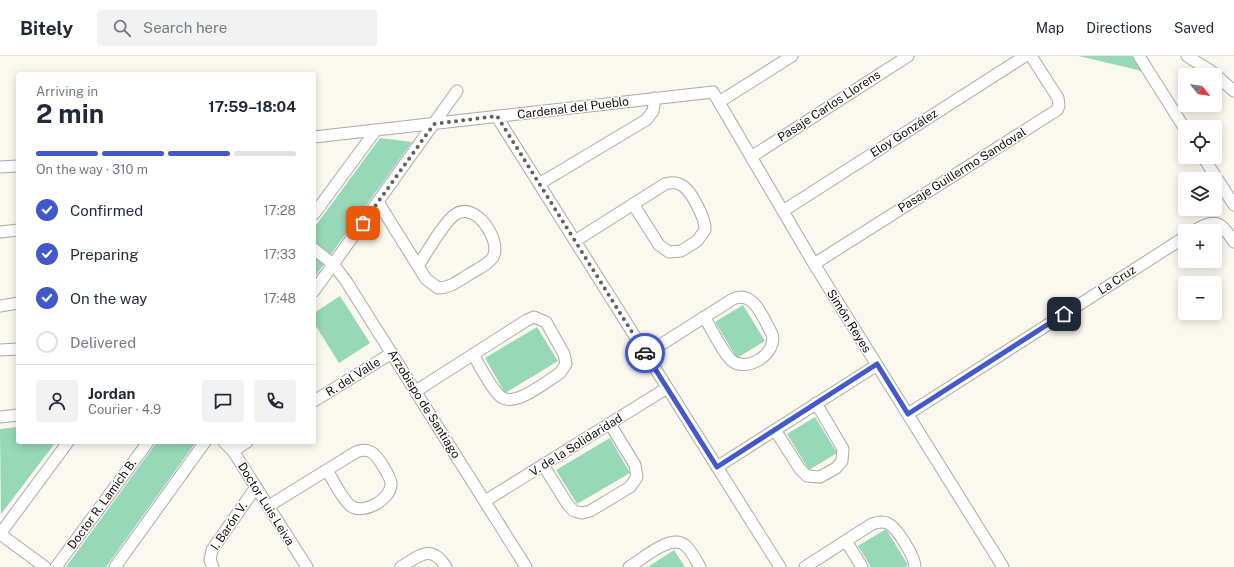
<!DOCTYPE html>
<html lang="en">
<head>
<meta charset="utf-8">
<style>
	body { margin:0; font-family:"Public Sans",sans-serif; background:#f2f2f3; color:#1f2937; height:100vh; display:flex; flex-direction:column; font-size:15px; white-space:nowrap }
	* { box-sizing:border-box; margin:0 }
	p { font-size:13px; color:#747a83 }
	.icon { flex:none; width:22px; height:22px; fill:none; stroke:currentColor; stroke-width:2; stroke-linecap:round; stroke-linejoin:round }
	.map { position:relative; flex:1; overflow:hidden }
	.sheet { position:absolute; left:16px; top:16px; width:300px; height:372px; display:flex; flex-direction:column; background:#fff; border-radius:4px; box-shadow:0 2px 10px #0003 }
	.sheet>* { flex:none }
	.needle { width:26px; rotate:120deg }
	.buttons { position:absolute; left:1178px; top:12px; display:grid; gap:8px }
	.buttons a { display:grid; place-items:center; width:44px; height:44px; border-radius:4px; background:#fff; box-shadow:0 2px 10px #0003; font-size:20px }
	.pin { position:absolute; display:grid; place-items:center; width:34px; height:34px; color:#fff; margin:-17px; border-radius:8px; box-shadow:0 2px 6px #0006 }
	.courier { position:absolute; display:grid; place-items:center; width:40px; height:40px; margin:-20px; border:3px solid #4259cc; border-radius:50%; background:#fff; color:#222; box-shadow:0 1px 5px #0007 }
	.headline em { font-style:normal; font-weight:700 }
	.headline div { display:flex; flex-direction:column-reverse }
	.headline { display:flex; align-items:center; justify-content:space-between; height:68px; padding:0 20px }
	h1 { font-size:26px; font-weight:700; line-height:30px }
	.bar { display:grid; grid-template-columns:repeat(4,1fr); gap:6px 4px; align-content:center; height:48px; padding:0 20px }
	.bar i { height:5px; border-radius:3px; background:#e0e1e3 }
	.bar .selected { background:#4259cc }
	.bar p { grid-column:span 4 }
	.line { display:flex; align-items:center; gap:10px; padding:0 20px; border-top:1px solid #e0e1e3 }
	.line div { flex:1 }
	.round { display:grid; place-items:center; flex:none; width:42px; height:42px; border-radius:4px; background:#f2f2f3 }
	ol { padding:0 20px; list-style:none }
	li { display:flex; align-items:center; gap:12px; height:44px }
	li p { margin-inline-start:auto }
	li .icon { padding:4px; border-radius:50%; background:#4259cc; color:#fff; stroke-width:4 }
	li:last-child { color:#747a83 }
	li i { width:22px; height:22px; border:2px solid #e0e1e3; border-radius:50% }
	header { display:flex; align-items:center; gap:24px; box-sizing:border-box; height:56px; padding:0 20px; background:#fff; border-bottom:1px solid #e0e1e3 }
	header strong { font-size:19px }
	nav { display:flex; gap:22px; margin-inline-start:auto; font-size:14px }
	.search { width:280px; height:36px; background:#f2f2f3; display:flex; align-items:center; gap:10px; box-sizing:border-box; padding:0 14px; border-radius:4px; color:#747a83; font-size:15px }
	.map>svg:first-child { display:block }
	.green { fill:#96d8b8 }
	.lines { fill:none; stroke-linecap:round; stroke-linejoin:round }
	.street-casing { stroke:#acaaa2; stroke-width:13 }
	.street { stroke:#fff; stroke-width:11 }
	.done { stroke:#61605b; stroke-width:4; stroke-dasharray:0 7.2 }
	.route { stroke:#4259cc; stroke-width:5 }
	.labels { text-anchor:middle; stroke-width:3; stroke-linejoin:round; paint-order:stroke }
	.street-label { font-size:12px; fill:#0f0e0b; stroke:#fff }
</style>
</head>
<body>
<header>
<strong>Bitely</strong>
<div class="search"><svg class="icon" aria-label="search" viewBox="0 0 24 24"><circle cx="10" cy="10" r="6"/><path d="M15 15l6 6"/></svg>Search here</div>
<nav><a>Map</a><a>Directions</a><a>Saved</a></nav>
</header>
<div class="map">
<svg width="1234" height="511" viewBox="0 0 1234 511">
	<rect width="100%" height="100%" fill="#faf8ef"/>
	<!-- green -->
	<g class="green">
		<polygon points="1079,0 1132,0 1142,15"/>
		<polygon points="380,82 412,86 314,222 314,172"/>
		<polygon points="340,240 370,287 339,307 314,267 314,257"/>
		<polygon points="743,249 765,285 737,302 715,266"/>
		<polygon points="537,271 558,305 505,337 485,302"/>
		<polygon points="815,361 837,397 809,414 787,378"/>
		<polygon points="18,371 18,386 56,386 1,458 0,373"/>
		<polygon points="610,382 630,417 577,448 556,414"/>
		<polygon points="157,386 196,386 106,511 66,511"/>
		<polygon points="886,473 908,509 905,511 871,511 858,490"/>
		<polygon points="674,494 685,511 648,511"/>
	</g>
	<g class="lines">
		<!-- street casing -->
		<g class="street-casing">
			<g id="street">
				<polyline points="1139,0 1185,73"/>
				<polyline points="1187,0 1211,15 1234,35"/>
				<polyline points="719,46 792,0"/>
				<polyline points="497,61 780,511"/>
				<polyline points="314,81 713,36 814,208 1003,511"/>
				<polyline points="751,101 908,0"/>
				<polyline points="1203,101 1234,149"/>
				<polyline points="0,111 18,110"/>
				<polyline points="539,128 646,64 653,55 655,42"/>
				<path d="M378,146l48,77 12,9c12,0 20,-7 30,-13 8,-5 20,-10 25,-18 9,-16 -17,-56 -37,-43 -11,6 -30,40 -38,52"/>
				<polyline points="783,155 1025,0"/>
				<polyline points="314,158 376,74"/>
				<path d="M1194,175c21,-14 27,-9 40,11"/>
				<polyline points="0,176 18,174"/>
				<path d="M575,185l90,-57c6,-2 12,-2 18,2 9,6 23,34 22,44l-8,11 -16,10 -12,1 -10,-7 -26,-41"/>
				<polyline points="314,193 333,208 346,225 526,511"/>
				<polyline points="814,208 1057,54 1059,50 1058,42 1031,0"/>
				<polyline points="314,235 457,35"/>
				<polyline points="0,250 18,247"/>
				<polyline points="0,294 18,293"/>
				<path d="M646,298l87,-55c21,-10 31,21 39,35 6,19 -25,40 -41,26 -10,-10 -19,-31 -27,-43"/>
				<path d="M416,335l111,-71 7,-3 12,5 18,32 2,10 -6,9c-13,8 -46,36 -60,23 -10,-9 -20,-30 -27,-42"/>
				<polyline points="314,345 392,297"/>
				<polyline points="908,358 1185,181"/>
				<polyline points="0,361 18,359"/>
				<polyline points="775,374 800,413 807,420 820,421 836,412 842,405 843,393 816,347"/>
				<polyline points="224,386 233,395 307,511"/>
				<polyline points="233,395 247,386"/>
				<polyline points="543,409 568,449 574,455 582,457 590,455 630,431 637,421 635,409 610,368"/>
				<polyline points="717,411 877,309"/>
				<polyline points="485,445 667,332"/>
				<path d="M269,451l6,-5 81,-50c5,-2 10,-3 15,0 6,3 21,26 20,33 -1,15 -28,30 -40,21 -9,-7 -18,-26 -24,-36"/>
				<polyline points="0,478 68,386"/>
				<polyline points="0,478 45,511"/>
				<polyline points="846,485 862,511"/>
				<polyline points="56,511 148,386"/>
				<polyline points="115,511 205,386"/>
				<polyline points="213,511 210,504 212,494 256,431"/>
				<path d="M401,511c18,-11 30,-24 45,0"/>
				<path d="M629,511c14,-8 43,-35 57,-21 6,6 10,14 14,21"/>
				<path d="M805,511l67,-43c5,-2 10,-3 15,-1 10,4 28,34 28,44"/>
			</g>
		</g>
		<!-- street -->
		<use href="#street" class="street"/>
	</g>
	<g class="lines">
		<!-- done -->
		<polyline class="done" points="363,167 434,68 497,60 645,297"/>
		<!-- route -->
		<polyline class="route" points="645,297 717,411 877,308 908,358 1064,258"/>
	</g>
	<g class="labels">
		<!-- street labels -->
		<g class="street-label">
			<text transform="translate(829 50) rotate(-33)" y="4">Pasaje Carlos Llorens</text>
			<text transform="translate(573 52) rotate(-7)" y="4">Cardenal del Pueblo</text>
			<text transform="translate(904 77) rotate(-33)" y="4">Eloy González</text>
			<text transform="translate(962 114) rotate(-32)" y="4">Pasaje Guillermo Sandoval</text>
			<text transform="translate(1117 224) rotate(-33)" y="4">La Cruz</text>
			<text transform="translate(849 265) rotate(58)" y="4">Simón Reyes</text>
			<text transform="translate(353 321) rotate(-32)" y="4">R. del Valle</text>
			<text transform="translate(424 348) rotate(58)" y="4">Arzobispo de Santiago</text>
			<text transform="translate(576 389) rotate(-32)" y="4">V. de la Solidaridad</text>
			<text transform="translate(102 448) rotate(-54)" y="4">Doctor R. Lamich B.</text>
			<text transform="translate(266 448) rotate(58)" y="4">Doctor Luis Leiva</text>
			<text transform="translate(229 470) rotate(-56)" y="4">I. Barón V.</text>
		</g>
	</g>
</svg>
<div class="buttons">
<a><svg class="needle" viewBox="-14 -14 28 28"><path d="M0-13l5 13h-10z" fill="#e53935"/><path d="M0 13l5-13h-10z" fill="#747a83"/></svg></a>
<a><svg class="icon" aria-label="locate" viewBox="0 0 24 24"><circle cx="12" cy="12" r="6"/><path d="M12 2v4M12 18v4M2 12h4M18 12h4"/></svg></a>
<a><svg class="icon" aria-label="layers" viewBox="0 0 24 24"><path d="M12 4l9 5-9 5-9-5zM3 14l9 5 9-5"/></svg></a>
<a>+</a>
<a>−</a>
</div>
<div class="pin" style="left:363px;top:167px;background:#ea580c"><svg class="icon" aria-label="bag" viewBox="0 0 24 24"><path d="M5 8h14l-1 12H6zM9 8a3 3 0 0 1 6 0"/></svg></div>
<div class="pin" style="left:1064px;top:258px;background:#1f2937"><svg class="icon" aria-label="home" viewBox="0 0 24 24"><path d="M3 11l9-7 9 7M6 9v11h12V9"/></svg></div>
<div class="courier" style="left:645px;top:297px"><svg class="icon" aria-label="car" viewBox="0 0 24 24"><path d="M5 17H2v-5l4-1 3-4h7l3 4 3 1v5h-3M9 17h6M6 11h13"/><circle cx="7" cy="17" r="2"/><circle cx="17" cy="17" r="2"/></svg></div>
<section class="sheet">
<div class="headline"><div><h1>2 min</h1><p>Arriving in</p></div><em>17:59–18:04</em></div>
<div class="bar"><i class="selected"></i><i class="selected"></i><i class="selected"></i><i></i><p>On the way · 310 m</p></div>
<ol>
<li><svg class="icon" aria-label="check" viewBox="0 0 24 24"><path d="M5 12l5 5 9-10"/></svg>Confirmed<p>17:28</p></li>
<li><svg class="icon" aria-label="check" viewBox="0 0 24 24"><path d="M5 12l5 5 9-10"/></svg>Preparing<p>17:33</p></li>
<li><svg class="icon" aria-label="check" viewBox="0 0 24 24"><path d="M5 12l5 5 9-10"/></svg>On the way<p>17:48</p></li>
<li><i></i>Delivered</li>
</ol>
<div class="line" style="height:72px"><a class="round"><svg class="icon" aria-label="person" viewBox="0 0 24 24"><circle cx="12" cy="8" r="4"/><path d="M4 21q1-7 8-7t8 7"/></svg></a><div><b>Jordan</b><p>Courier · 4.9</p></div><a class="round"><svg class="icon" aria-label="chat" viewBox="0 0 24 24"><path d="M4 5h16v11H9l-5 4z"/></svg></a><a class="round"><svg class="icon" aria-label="phone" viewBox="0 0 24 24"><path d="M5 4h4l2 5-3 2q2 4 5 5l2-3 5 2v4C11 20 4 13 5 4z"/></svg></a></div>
</section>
</div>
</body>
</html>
